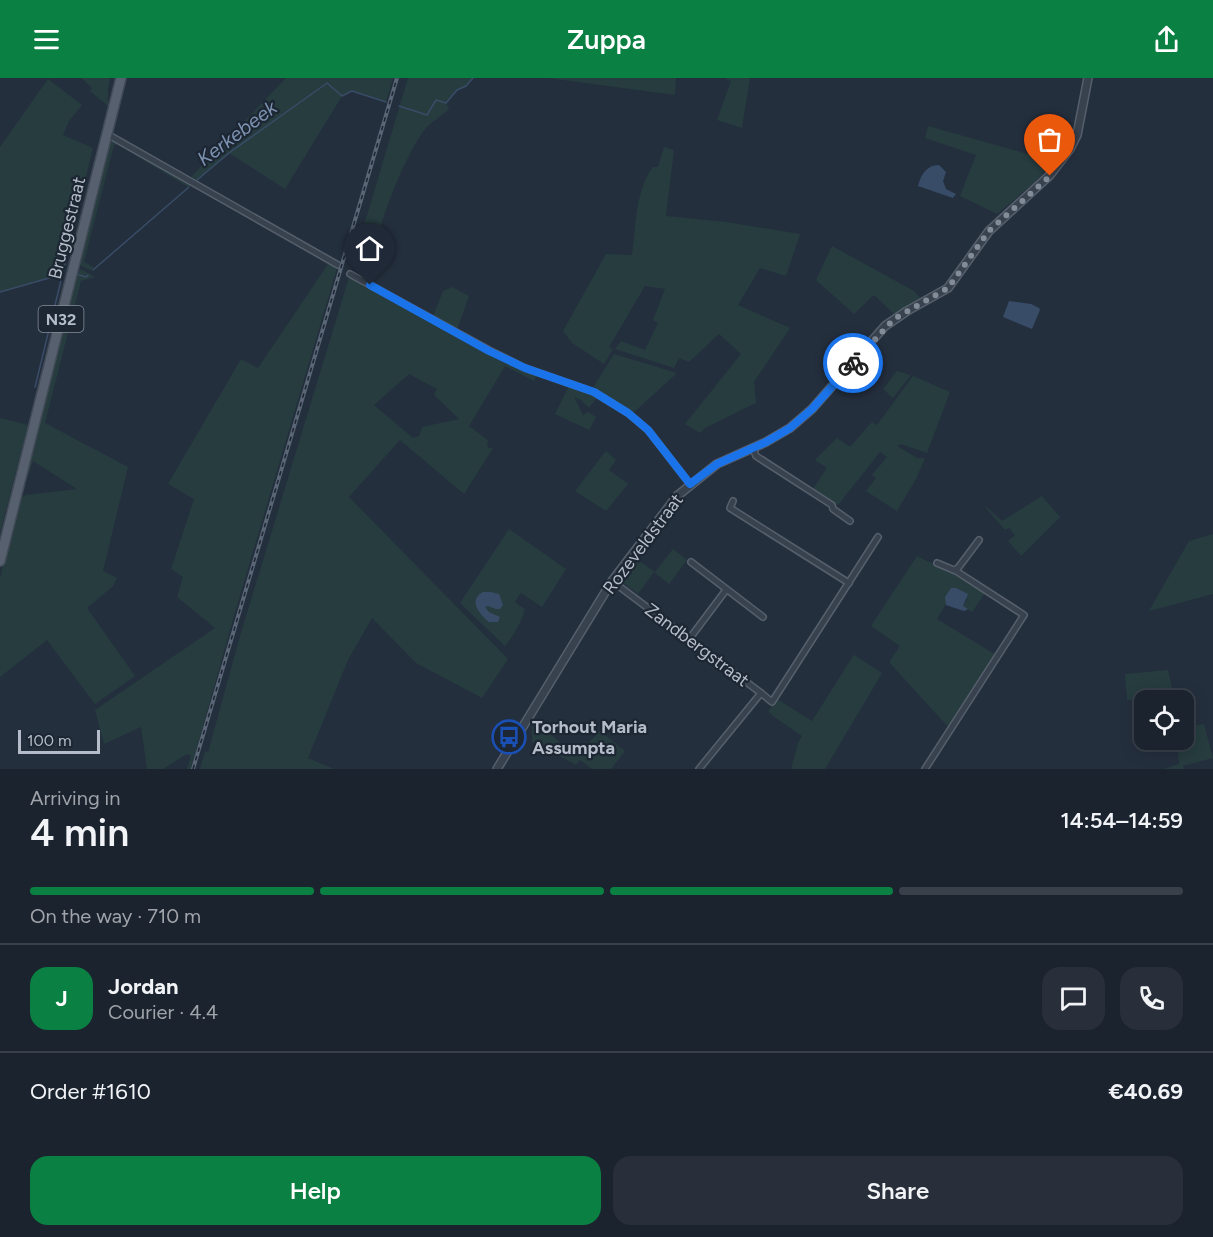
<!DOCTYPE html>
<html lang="en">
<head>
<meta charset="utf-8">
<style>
	body { margin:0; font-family:Figtree,sans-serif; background:#282f3a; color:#f1f3f6; height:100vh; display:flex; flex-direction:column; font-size:22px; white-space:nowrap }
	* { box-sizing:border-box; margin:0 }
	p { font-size:20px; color:#a0a4aa }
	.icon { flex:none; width:33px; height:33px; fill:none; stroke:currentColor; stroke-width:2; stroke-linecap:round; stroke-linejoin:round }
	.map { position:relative; height:691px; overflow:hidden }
	.sheet { display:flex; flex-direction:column; background:#1b232e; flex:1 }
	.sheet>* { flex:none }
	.controls { position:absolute; left:1134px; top:612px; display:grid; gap:12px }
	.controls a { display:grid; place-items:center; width:60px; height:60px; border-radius:12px; background:#1b232e; box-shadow:0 3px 15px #0003,0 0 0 2px #39404a; font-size:30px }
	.scale { position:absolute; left:18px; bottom:15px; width:82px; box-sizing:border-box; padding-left:6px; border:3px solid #b4bcc9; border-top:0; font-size:16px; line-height:21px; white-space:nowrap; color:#b4bcc9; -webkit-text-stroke:4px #1d2633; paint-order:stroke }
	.pin { position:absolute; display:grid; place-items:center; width:51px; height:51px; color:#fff; margin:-62px -26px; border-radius:50% 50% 50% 0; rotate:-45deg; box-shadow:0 0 6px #0007 }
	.pin .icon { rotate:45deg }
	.courier { position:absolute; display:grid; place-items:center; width:60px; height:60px; margin:-30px; border:4px solid #1a73e8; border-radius:50%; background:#fff; color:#222; box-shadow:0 2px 8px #0007 }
	.head em { font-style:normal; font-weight:600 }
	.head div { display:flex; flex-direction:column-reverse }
	.head { display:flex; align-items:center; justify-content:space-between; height:102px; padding:0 30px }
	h1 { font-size:39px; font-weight:600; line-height:45px }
	.bar { display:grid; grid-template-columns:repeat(4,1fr); gap:9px 6px; align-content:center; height:72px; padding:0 30px }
	.bar i { height:8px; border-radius:4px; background:#39404a }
	.bar .on { background:#0b8043 }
	.bar p { grid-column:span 4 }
	.line { display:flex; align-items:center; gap:15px; padding:0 30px; border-top:2px solid #39404a }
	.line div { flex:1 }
	.round { display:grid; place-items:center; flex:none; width:63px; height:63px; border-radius:18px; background:#282f3a }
	.button { display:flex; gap:12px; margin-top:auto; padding:12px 30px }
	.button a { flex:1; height:69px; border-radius:18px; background:#0b8043; color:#fff; font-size:24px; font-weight:600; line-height:69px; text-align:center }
	.button a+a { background:#282f3a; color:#f1f3f6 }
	header { display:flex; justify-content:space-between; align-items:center; height:78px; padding:0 30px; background:#0b8043; color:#fff; font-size:27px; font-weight:600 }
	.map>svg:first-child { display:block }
	.green { fill:#263c3f; fill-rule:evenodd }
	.water { fill:#394c67 }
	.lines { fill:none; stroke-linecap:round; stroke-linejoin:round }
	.stream { stroke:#394c67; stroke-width:1.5 }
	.minor-casing { stroke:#565f6c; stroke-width:8 }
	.tertiary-casing { stroke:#565f6c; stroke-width:10 }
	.primary-casing { stroke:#414a57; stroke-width:12 }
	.minor { stroke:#38414e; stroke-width:5 }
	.tertiary { stroke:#38414e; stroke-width:7 }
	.primary { stroke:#56606e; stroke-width:9 }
	.rail-casing { stroke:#5a6575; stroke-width:4 }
	.rail { stroke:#1d2633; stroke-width:1.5; stroke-dasharray:4.5; stroke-linecap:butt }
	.done { stroke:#828b98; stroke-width:6; stroke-dasharray:0 10.8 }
	.route { stroke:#1a73e8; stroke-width:8 }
	.labels { text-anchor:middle; stroke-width:4.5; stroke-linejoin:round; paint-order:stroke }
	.shield { fill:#1d2633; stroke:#878f9c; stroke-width:1.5 }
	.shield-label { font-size:16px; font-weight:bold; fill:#b4bcc9 }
	.street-label { font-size:18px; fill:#b4bcc9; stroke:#1d2633 }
	.poi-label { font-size:18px; font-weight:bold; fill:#b4bcc9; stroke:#1d2633; text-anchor:start }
	.water-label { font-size:20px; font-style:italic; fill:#7c92b1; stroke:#1d2633 }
</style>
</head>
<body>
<header><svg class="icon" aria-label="menu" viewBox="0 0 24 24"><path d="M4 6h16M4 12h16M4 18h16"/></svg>Zuppa<svg class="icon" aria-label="share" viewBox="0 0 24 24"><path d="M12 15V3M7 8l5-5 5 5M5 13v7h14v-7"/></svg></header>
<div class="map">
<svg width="1213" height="691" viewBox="0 0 1213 691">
	<rect width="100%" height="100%" fill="#242f3e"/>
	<!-- green -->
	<g class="green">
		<polygon points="81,0 110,0 108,10 108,28 90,13 92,10"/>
		<polygon points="286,0 393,0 386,24 352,13 342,18 285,111 229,75 197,102 191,99"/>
		<path d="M408,0h65l-7,8 -9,4 -11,12 3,7c-7,7 -15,11 -22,18 -17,18 -45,87 -49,112l-16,-7z"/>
		<polygon points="548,0 676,0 675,17"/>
		<polygon points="724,0 750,0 742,50 717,42 731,3"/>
		<polygon points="48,1 82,27 69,43 63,57 93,70 62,196 0,214 0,69"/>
		<polygon points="928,48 1053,83 1034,105 997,136 960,118 976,77 925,60"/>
		<polygon points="111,62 114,62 191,105 188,109 117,66 114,67 84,184 95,190 90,192 81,188 81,179"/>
		<path d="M664,69l10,3 -8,66 60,6 74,12 -14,42 -26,-8 -22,37 52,23 -36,54 2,21 -51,25 -5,5 -15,-9 56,-70 -22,-20 -30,28 -10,-4 -5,10 -59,-19 6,-8 24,9 13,-27 -5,-3 12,-31 -20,-3 -36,61 4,2 -9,15 -32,-21 -9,-12 43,-77 26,1c4,-27 3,-65 21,-88h5z"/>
		<polygon points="832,168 914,213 924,224 897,239 874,217 854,236 816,202"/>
		<polygon points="330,183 338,187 234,538 191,691 187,691 191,678 187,676 163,691 147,691 141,649 104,666 95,632 215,550 177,519 183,499 171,491 194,421 168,406 241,281 258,290"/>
		<polygon points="81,191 95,199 81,203 45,345 128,389 103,493 117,500 113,508 87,530 135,598 95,626 47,562 0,599 0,500 20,420 26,417 77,411 33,383 28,398 27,395 75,202 78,193"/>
		<path d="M350,196l82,45 11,-28 9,-4 17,9 -13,37 83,39 -5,9 -29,-15 -36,60 20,15 -2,3 1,4h5l-29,46 -64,-54 -51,57 159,162 -26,39 -66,-35 -44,-45 -24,42 -40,98 26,11h-134l5,-18 3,1 32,-116zM409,296l28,15 -3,6 25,24 -37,8 -3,9 -6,2 -39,-33z"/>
		<polygon points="614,276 677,295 633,335 601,316 594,308"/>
		<polygon points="897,293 911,297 893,320 883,311"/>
		<polygon points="913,298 950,314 927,375 901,366 897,368 917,380 925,380 916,401 897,433 866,413 876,400 872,397 887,379 880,374 838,427 812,412 827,390 815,382 837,360 850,369 872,344 877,347"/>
		<polygon points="570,306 598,318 589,330 581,322 574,319 583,337 588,334 596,339 589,352 555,336"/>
		<polygon points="0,340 28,347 0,455"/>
		<polygon points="606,373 616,382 609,392 628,406 606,433 575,413"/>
		<polygon points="1042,418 1060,439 1021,478 1008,463 1015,457 1009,450 1005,452 986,430 987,429 1002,443"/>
		<path d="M509,451l57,40 -24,38 -21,-14 -6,9 10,7c-5,15 -10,25 -20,37l-45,-43z"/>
		<polygon points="1213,456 1213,516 1149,533 1189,463"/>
		<polygon points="673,471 687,482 669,506 654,494 638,516 622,504 621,498 635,480 655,494"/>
		<polygon points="917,478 953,496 985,515 972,534 963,528 968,521 947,524 937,541 996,577 949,650 889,584 900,568 871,548"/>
		<polygon points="860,567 854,577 882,595 825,691 791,691 798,665 802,658 773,638 768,633 777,621 812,643"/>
		<polygon points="1168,592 1173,614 1147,616 1147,620 1127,622 1125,596"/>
		<polygon points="531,640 576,678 600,653 625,673 611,691 592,691 580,682 576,687 532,664 532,646 529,644"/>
		<polygon points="1204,646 1213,680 1183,688 1184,691 1164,691 1179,686 1177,662 1184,662 1184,649"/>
	</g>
	<!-- water -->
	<g class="water">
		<path d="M939,87l7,7 -3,9 3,8 10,5 -3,4 -35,-12c3,-12 9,-21 21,-21z"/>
		<polygon points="1009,223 1031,226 1039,230 1040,232 1032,251 1003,239"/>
		<polygon points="951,510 956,510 968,516 963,528 968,531 964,533 946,527 945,519"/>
		<path d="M483,514h8l8,2 4,11 -3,4h-4l-8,-3 -3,1 4,5 11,5 -2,5h-9c-10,-8 -21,-22 -6,-30z"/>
	</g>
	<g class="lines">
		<!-- stream -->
		<g class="stream">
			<polyline points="399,28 427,37 436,22 446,25 457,12 466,8 473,0"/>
			<polyline points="197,102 229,75 327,5 342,18 352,13 386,24"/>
			<polyline points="93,192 189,109"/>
			<polyline points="79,197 86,199 88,197"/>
			<polyline points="0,214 56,198"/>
			<polyline points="35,309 66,182"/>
		</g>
		<!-- minor casing -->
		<g class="minor-casing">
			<g id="minor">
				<polyline points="107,56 338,187"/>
				<polyline points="350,196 489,272 525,290 594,314 628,335 648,352 690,406"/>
				<polyline points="753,370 756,378 832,427 833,431 850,443"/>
				<polyline points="733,423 730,430 849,505"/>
				<polyline points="691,484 763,539"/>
				<polyline points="954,492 958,490 979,462"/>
				<polyline points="612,503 761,615 699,691"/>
				<polyline points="690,560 726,512"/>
				<polyline points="761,615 772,624 878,459"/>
				<polyline points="925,691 1024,537 956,493 937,485"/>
			</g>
		</g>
		<!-- tertiary casing -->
		<g class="tertiary-casing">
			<polyline id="tertiary" points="497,691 612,503 677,418 717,386 766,364 790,350 812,331 885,248 907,233 948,210 989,153 1050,97 1070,71 1077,57 1088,0"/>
		</g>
		<!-- primary casing -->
		<g class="primary-casing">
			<polyline id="primary" points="0,483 121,0"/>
		</g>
		<!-- minor -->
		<use href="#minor" class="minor"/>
		<!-- tertiary -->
		<use href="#tertiary" class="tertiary"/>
		<!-- primary -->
		<use href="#primary" class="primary"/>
		<!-- rail casing -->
		<g class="rail-casing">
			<polyline id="rail" points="193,691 397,0"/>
		</g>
		<!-- rail -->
		<use href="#rail" class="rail"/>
	</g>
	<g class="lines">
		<!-- done -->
		<polyline class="done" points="853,285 894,241 948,210 989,153 1050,98"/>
		<!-- route -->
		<polyline class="route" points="370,207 489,273 525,290 594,314 628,335 648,352 690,406 717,386 766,364 790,350 812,331 853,285"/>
	</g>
	<!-- icons -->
	<defs>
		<g id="bus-ring" transform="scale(1.725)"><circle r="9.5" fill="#1d2633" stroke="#1a4fb4" stroke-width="1.5"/><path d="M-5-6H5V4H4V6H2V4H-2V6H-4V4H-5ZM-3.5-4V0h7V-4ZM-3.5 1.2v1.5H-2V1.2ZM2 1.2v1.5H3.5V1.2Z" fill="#1a4fb4"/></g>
	</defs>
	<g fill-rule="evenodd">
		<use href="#bus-ring" x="509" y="659"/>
	</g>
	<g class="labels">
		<!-- shield labels -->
		<rect class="shield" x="38.5" y="228" width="45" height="26" rx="4.5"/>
		<g class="shield-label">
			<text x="61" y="247">N32</text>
		</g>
		<!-- street labels -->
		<g class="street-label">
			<text transform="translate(67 150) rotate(-76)" y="6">Bruggestraat</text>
			<text transform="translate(643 466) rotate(-53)" y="6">Rozeveldstraat</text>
			<text transform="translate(697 567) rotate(37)" y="6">Zandbergstraat</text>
		</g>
		<!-- poi labels -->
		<g class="poi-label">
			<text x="532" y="655">Torhout Maria<tspan x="532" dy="21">Assumpta</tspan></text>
		</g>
		<!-- water labels -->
		<g class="water-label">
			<text transform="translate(237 55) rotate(-37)" y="7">Kerkebeek</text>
		</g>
	</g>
</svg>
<div class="controls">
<a><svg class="icon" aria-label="locate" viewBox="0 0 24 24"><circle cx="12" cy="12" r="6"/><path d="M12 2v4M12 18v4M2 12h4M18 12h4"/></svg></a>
</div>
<div class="scale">100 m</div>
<div class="pin" style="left:1050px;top:98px;background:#ea580c"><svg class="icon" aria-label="bag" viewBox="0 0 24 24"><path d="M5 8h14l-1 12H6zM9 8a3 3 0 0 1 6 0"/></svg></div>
<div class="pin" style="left:370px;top:207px;background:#1f2937"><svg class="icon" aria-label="home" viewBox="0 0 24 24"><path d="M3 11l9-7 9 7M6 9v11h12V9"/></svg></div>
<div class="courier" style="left:853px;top:285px"><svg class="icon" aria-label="bike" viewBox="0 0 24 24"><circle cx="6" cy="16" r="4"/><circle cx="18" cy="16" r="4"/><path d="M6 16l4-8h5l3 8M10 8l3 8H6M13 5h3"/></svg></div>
</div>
<section class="sheet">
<div class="head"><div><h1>4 min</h1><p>Arriving in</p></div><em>14:54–14:59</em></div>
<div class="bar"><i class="on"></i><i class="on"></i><i class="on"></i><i></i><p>On the way · 710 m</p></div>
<div class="line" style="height:108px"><b class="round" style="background:#0b8043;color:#fff">J</b><div><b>Jordan</b><p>Courier · 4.4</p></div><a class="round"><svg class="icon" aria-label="chat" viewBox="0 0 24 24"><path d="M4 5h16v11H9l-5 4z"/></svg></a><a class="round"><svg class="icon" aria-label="phone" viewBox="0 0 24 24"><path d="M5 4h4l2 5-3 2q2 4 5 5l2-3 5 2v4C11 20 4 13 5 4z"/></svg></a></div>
<div class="line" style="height:78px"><div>Order #1610</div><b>€40.69</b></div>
<div class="button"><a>Help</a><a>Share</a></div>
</section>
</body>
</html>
